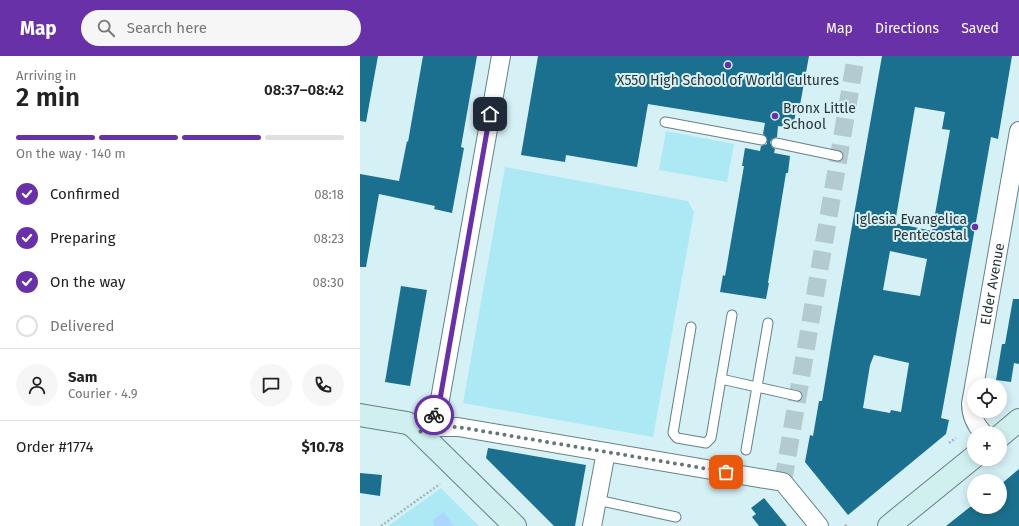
<!DOCTYPE html>
<html lang="en">
<head>
<meta charset="utf-8">
<style>
	body { margin:0; font-family:"Fira Sans",sans-serif; background:#f6f6f6; color:#222; height:100vh; display:flex; flex-direction:column; font-size:15px; white-space:nowrap }
	* { box-sizing:border-box; margin:0 }
	p { font-size:13px; color:#767676 }
	.icon { flex:none; width:22px; height:22px; fill:none; stroke:currentColor; stroke-width:2; stroke-linecap:round; stroke-linejoin:round }
	.map { position:relative; flex:1; overflow:hidden }
	.drawer { display:flex; flex-direction:column; background:#fff; width:360px }
	.drawer>* { flex:none }
	.buttons { position:absolute; left:607px; top:322px; display:grid; gap:8px }
	.buttons a { display:grid; place-items:center; width:40px; height:40px; border-radius:50%; background:#fff; box-shadow:0 2px 10px #0003; font-size:20px }
	.pin { position:absolute; display:grid; place-items:center; width:34px; height:34px; color:#fff; margin:-17px; border-radius:8px; box-shadow:0 2px 6px #0006 }
	.courier { position:absolute; display:grid; place-items:center; width:40px; height:40px; margin:-20px; border:3px solid #6931a7; border-radius:50%; background:#fff; color:#222; box-shadow:0 1px 5px #0007 }
	.overview em { font-style:normal; font-weight:600 }
	.overview div { display:flex; flex-direction:column-reverse }
	.overview { display:flex; align-items:center; justify-content:space-between; height:68px; padding:0 16px }
	h1 { font-size:26px; font-weight:600; line-height:30px }
	.bar { display:grid; grid-template-columns:repeat(4,1fr); gap:6px 4px; align-content:center; height:48px; padding:0 16px }
	.bar i { height:5px; border-radius:3px; background:#e0e0e0 }
	.bar .current { background:#6931a7 }
	.bar p { grid-column:span 4 }
	.line { display:flex; align-items:center; gap:10px; padding:0 16px; border-top:1px solid #e0e0e0 }
	.line div { flex:1 }
	.round { display:grid; place-items:center; flex:none; width:42px; height:42px; border-radius:21px; background:#f6f6f6 }
	ol { padding:0 16px; list-style:none }
	li { display:flex; align-items:center; gap:12px; height:44px }
	li p { margin-inline-start:auto }
	li .icon { padding:4px; border-radius:50%; background:#6931a7; color:#fff; stroke-width:4 }
	li:last-child { color:#767676 }
	li i { width:22px; height:22px; border:2px solid #e0e0e0; border-radius:50% }
	header { display:flex; align-items:center; gap:24px; box-sizing:border-box; height:56px; padding:0 20px; background:#6931a7; color:#fff }
	header strong { font-size:19px }
	nav { display:flex; gap:22px; margin-inline-start:auto; font-size:14px }
	.search { width:280px; height:36px; background:#f6f6f6; display:flex; align-items:center; gap:10px; box-sizing:border-box; padding:0 14px; border-radius:22px; color:#767676; font-size:15px }
	main { display:flex; flex:1; min-height:0 }
	.map>svg:first-child { display:block }
	.green { fill:#ade9f4 }
	.water { fill:#abd7ff }
	.building { fill:#1c708f; fill-rule:evenodd }
	.lines { fill:none; stroke-linecap:round; stroke-linejoin:round }
	.street-tunnel { stroke:#b3cbd0; stroke-width:18; stroke-dasharray:18 9; stroke-linecap:butt }
	.lane-casing { stroke:#678185; stroke-width:11 }
	.street-casing { stroke:#678185; stroke-width:20 }
	.secondary-casing { stroke:#678185; stroke-width:24 }
	.path { stroke:#a0b7bb; stroke-width:2.5; stroke-dasharray:2 2; stroke-linecap:butt }
	.lane { stroke:#fff; stroke-width:9 }
	.street { stroke:#fff; stroke-width:18 }
	.secondary { stroke:#d0f0ef; stroke-width:22 }
	.done { stroke:#657679; stroke-width:4; stroke-dasharray:0 7.2 }
	.route { stroke:#6931a7; stroke-width:5 }
	.poi-dot { fill:#6931a7; stroke:#d5f1f6; stroke-width:1.5 }
	.labels { text-anchor:middle; stroke-width:4; stroke-linejoin:round; paint-order:stroke }
	.poi-label { font-size:14px; fill:#293436; stroke:#d5f1f6 }
	.street-label { font-size:14px; fill:#293436; stroke:#d5f1f6 }
</style>
</head>
<body>
<header>
<strong>Map</strong>
<div class="search"><svg class="icon" aria-label="search" viewBox="0 0 24 24"><circle cx="10" cy="10" r="6"/><path d="M15 15l6 6"/></svg>Search here</div>
<nav><a>Map</a><a>Directions</a><a>Saved</a></nav>
</header>
<main>
<section class="drawer">
<div class="overview"><div><h1>2 min</h1><p>Arriving in</p></div><em>08:37–08:42</em></div>
<div class="bar"><i class="current"></i><i class="current"></i><i class="current"></i><i></i><p>On the way · 140 m</p></div>
<ol>
<li><svg class="icon" aria-label="check" viewBox="0 0 24 24"><path d="M5 12l5 5 9-10"/></svg>Confirmed<p>08:18</p></li>
<li><svg class="icon" aria-label="check" viewBox="0 0 24 24"><path d="M5 12l5 5 9-10"/></svg>Preparing<p>08:23</p></li>
<li><svg class="icon" aria-label="check" viewBox="0 0 24 24"><path d="M5 12l5 5 9-10"/></svg>On the way<p>08:30</p></li>
<li><i></i>Delivered</li>
</ol>
<div class="line" style="height:72px"><a class="round"><svg class="icon" aria-label="person" viewBox="0 0 24 24"><circle cx="12" cy="8" r="4"/><path d="M4 21q1-7 8-7t8 7"/></svg></a><div><b>Sam</b><p>Courier · 4.9</p></div><a class="round"><svg class="icon" aria-label="chat" viewBox="0 0 24 24"><path d="M4 5h16v11H9l-5 4z"/></svg></a><a class="round"><svg class="icon" aria-label="phone" viewBox="0 0 24 24"><path d="M5 4h4l2 5-3 2q2 4 5 5l2-3 5 2v4C11 20 4 13 5 4z"/></svg></a></div>
<div class="line" style="height:52px"><div>Order #1774</div><b>$10.78</b></div>
</section>
<div class="map">
<svg width="659" height="470" viewBox="0 0 659 470">
	<rect width="100%" height="100%" fill="#d5f1f6"/>
	<!-- green -->
	<g class="green">
		<polygon points="306,75 374,88 367,126 299,114"/>
		<polygon points="145,111 328,145 334,156 293,381 103,347"/>
		<polygon points="81,432 119,470 28,470"/>
	</g>
	<!-- water -->
	<polygon class="water" points="84,456 94,470 75,470 72,465"/>
	<!-- building -->
	<g class="building">
		<polygon points="0,0 18,0 6,66 0,65"/>
		<polygon points="63,0 117,0 101,91 104,92 92,157 74,153 75,150 19,138 6,211 0,211 0,118 39,125 47,85 48,86"/>
		<polygon points="178,0 449,0 440,49 437,49 433,72 418,70 417,81 412,83 410,86 412,91 415,93 414,97 430,100 428,117 426,117 408,227 409,227 406,243 360,236 363,219 365,220 384,110 382,110 385,92 400,95 401,90 407,88 407,82 403,78 405,67 288,48 277,111 206,99 205,106 161,99"/>
		<path d="M522,0h130l-14,83 -7,-2 -41,232 -9,49 8,2 -3,14 -98,81 -43,-53 5,-27 3,1 6,-35h3l12,-73zM555,51l30,5 -3,17 8,1 -18,101 -37,-8zM530,195l37,8 -7,37 -37,-6zM514,299l35,8 -8,49 -10,-2 -1,3 -27,-5 7,-43z"/>
		<polygon points="41,230 67,234 50,330 25,326"/>
		<polygon points="653,243 659,243 659,308 654,307 651,326 636,324 642,288 645,288"/>
		<polygon points="128,392 226,409 215,470 194,470 126,402"/>
		<polygon points="659,413 659,470 586,470 610,451 640,451 640,429"/>
		<polygon points="0,417 22,419 20,440 0,437"/>
		<polygon points="404,442 427,470 399,470 392,461 396,458 391,452"/>
	</g>
	<g class="lines">
		<!-- street-tunnel -->
		<polyline class="street-tunnel" points="423,426 496,0"/>
		<!-- lane casing -->
		<g class="lane-casing">
			<g id="lane">
				<polyline points="305,66 402,84"/>
				<polyline points="416,87 478,100"/>
				<polyline points="331,271 313,377 317,382 346,387 351,382 361,323 437,340"/>
				<polyline points="361,323 372,259"/>
				<polyline points="386,394 408,267"/>
				<polyline points="237,444 316,461"/>
			</g>
		</g>
		<!-- street casing -->
		<g class="street-casing">
			<g id="street">
				<polyline points="60,376 79,371 98,371 423,426 459,470"/>
				<polyline points="60,376 72,362 79,349 141,0"/>
				<path id="s1" d="M623,377c-8,-9 -12,-17 -12,-29l48,-273"/>
				<polyline points="232,470 246,396"/>
			</g>
		</g>
		<!-- secondary casing -->
		<g class="secondary-casing">
			<g id="secondary">
				<polyline points="0,359 47,367 53,370 155,470"/>
				<polyline points="640,380 659,364"/>
				<polyline points="529,470 614,401"/>
			</g>
		</g>
		<!-- path -->
		<g class="path">
			<polyline points="589,387 596,382"/>
			<polyline points="21,470 80,428"/>
			<polyline points="485,470 487,468"/>
		</g>
		<!-- lane -->
		<use href="#lane" class="lane"/>
		<!-- street -->
		<use href="#street" class="street"/>
		<!-- secondary -->
		<use href="#secondary" class="secondary"/>
	</g>
	<g class="lines">
		<!-- done -->
		<polyline class="done" points="74,359 67,370 60,376 79,371 98,371 366,416"/>
		<!-- route -->
		<polyline class="route" points="74,359 79,349 130,58"/>
	</g>
	<!-- markers -->
	<g class="poi-dot">
		<circle cx="368" cy="9" r="4"/>
		<circle cx="415" cy="60" r="4"/>
		<circle cx="615" cy="171" r="4"/>
	</g>
	<g class="labels">
		<!-- poi labels -->
		<g class="poi-label">
			<text x="368" y="29">X550 High School of World Cultures</text>
			<text x="423" y="57" text-anchor="start">Bronx Little<tspan x="423" dy="16">School</tspan></text>
			<text x="607" y="168" text-anchor="end">Iglesia Evangelica<tspan x="607" dy="16">Pentecostal</tspan></text>
		</g>
		<!-- street labels -->
		<g class="street-label">
			<text dy="5" stroke="none"><textPath href="#s1" startOffset="154">Elder Avenue</textPath></text>
		</g>
	</g>
</svg>
<div class="buttons">
<a><svg class="icon" aria-label="locate" viewBox="0 0 24 24"><circle cx="12" cy="12" r="6"/><path d="M12 2v4M12 18v4M2 12h4M18 12h4"/></svg></a>
<a>+</a>
<a>−</a>
</div>
<div class="pin" style="left:366px;top:416px;background:#ea580c"><svg class="icon" aria-label="bag" viewBox="0 0 24 24"><path d="M5 8h14l-1 12H6zM9 8a3 3 0 0 1 6 0"/></svg></div>
<div class="pin" style="left:130px;top:58px;background:#1f2937"><svg class="icon" aria-label="home" viewBox="0 0 24 24"><path d="M3 11l9-7 9 7M6 9v11h12V9"/></svg></div>
<div class="courier" style="left:74px;top:359px"><svg class="icon" aria-label="bike" viewBox="0 0 24 24"><circle cx="6" cy="16" r="4"/><circle cx="18" cy="16" r="4"/><path d="M6 16l4-8h5l3 8M10 8l3 8H6M13 5h3"/></svg></div>
</div>
</main>
</body>
</html>
